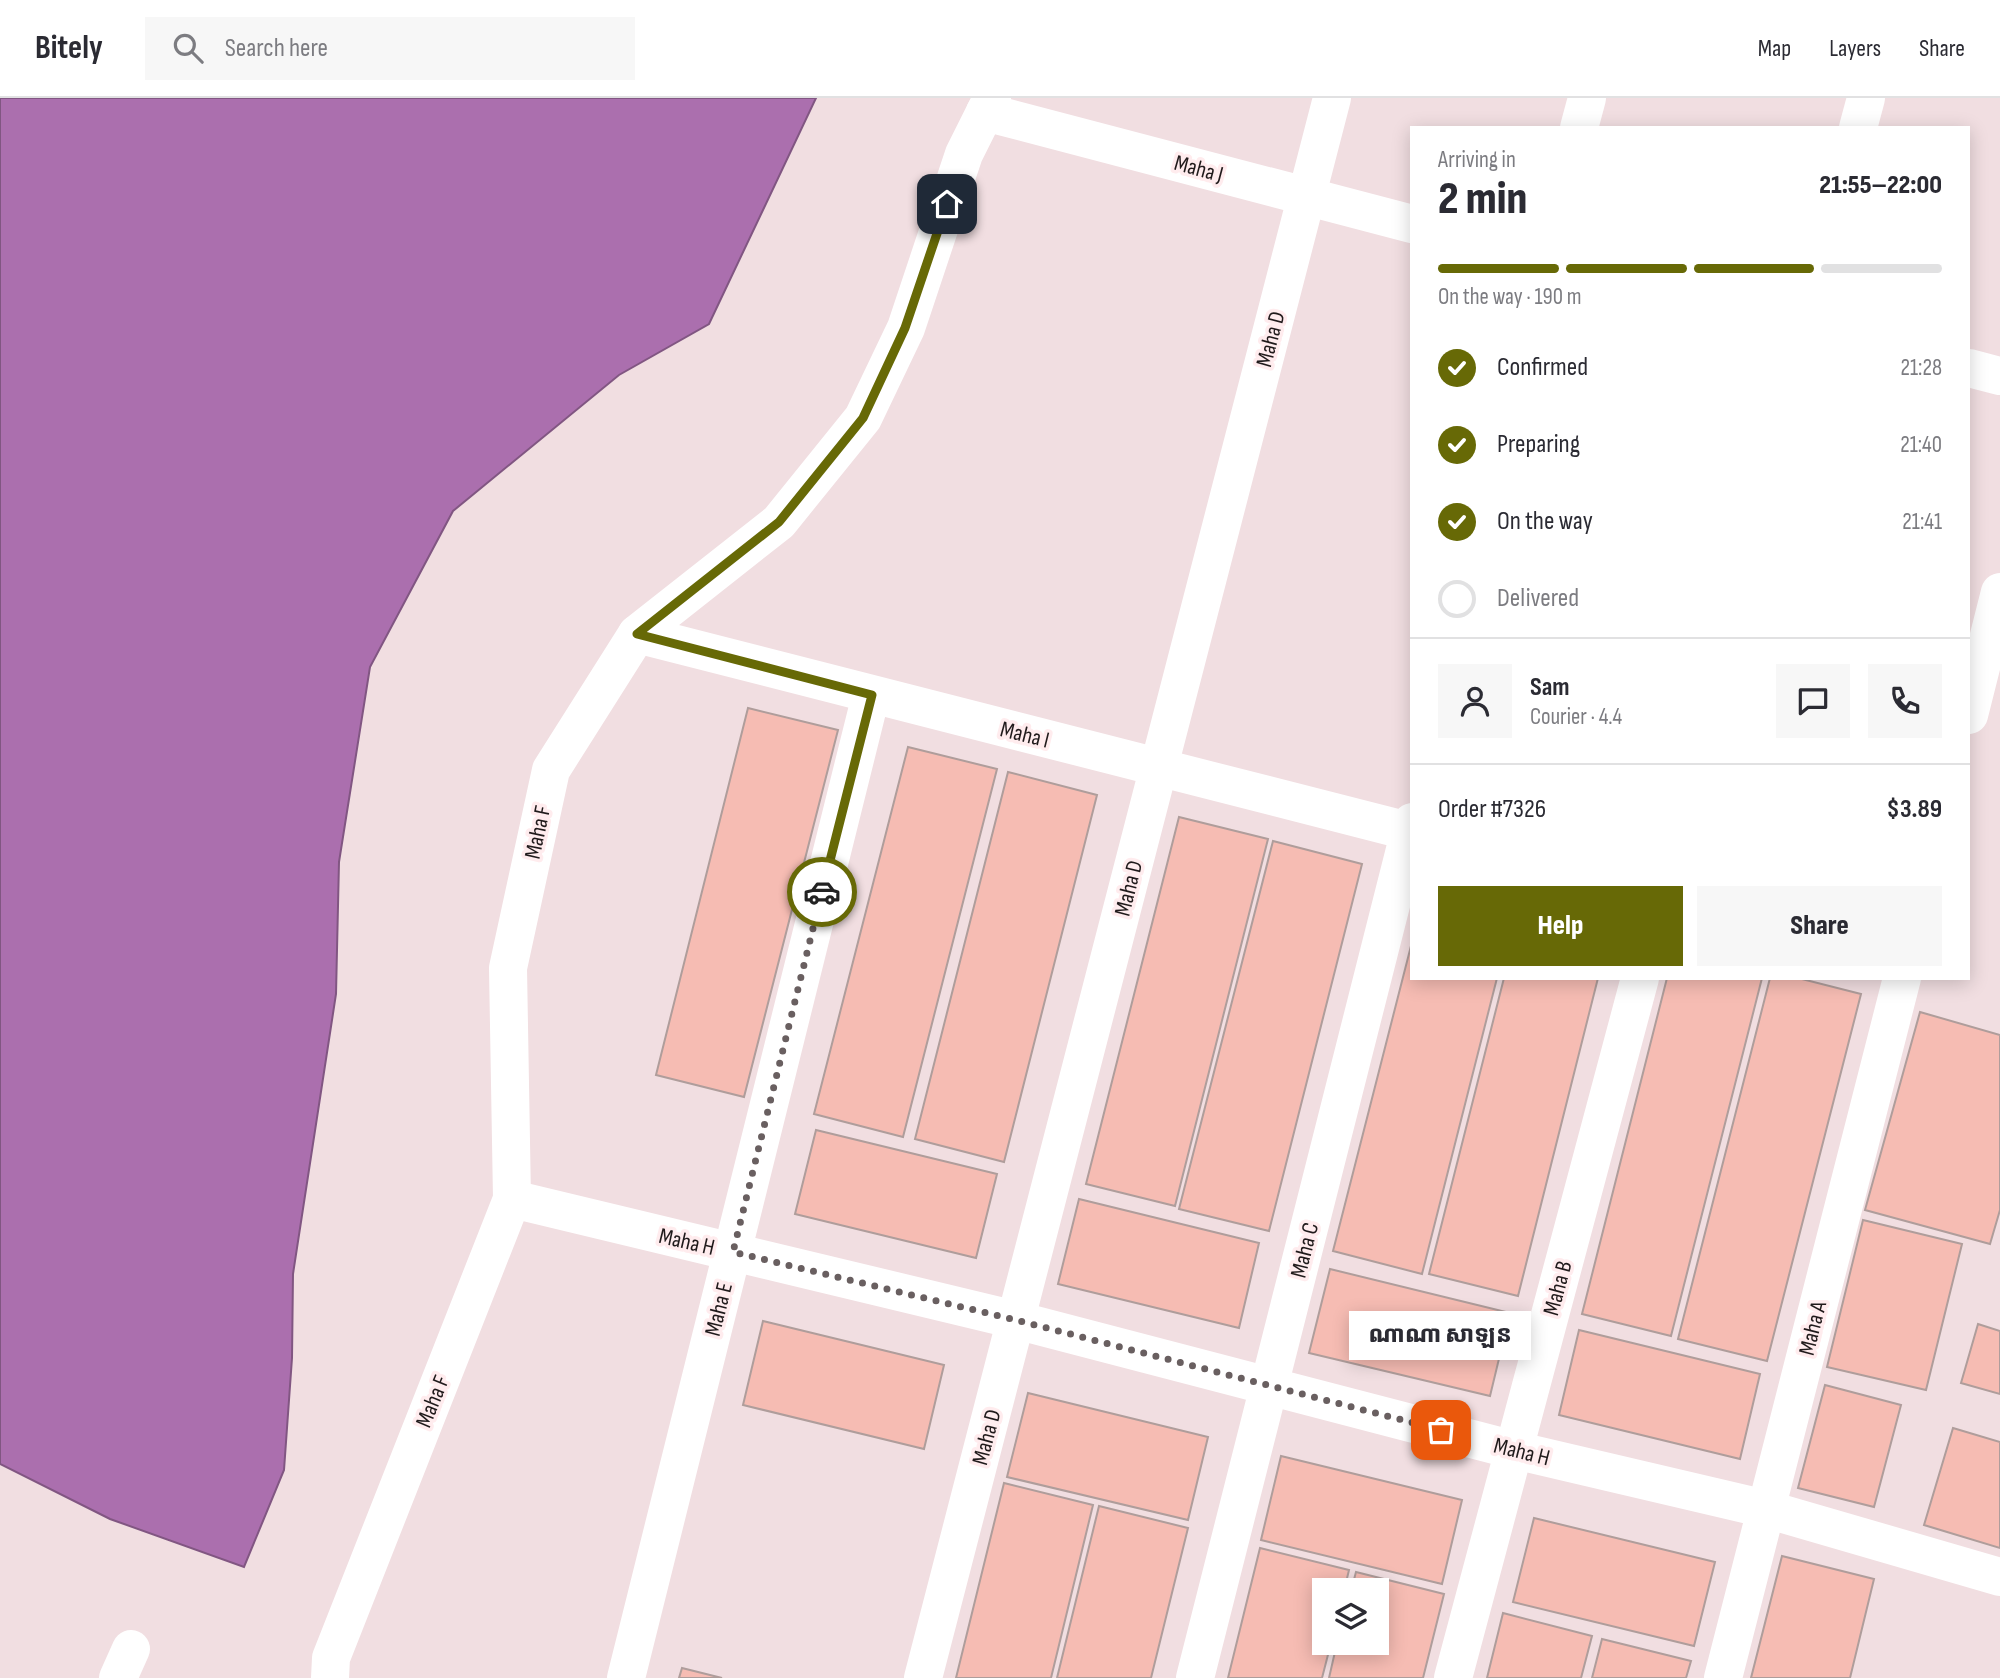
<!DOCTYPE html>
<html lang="en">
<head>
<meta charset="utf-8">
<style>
	body { margin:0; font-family:"Sofia Sans Condensed","Noto Sans Khmer",sans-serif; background:#f7f7f7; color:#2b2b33; height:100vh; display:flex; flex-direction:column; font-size:26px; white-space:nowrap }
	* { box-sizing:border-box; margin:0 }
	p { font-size:23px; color:#7c7c81 }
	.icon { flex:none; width:38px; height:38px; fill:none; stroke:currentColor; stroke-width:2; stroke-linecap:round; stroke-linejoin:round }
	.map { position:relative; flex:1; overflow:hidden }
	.side { position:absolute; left:1410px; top:28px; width:560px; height:854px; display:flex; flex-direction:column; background:#fff; border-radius:0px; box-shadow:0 4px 18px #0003 }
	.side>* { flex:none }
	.fabs { position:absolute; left:1312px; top:1480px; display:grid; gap:14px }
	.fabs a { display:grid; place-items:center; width:77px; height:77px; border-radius:0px; background:#fff; box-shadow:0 4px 18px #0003; font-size:35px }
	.pin { position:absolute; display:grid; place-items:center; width:60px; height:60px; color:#fff; margin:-30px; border-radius:14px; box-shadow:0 4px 10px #0006 }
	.courier { position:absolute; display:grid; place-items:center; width:70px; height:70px; margin:-35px; border:5px solid #676906; border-radius:50%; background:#fff; color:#222; box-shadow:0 2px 9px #0007 }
	.bubble { position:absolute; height:49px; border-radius:0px; background:#fff; box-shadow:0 4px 18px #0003; font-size:23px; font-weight:800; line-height:49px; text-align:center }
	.headline em { font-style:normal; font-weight:800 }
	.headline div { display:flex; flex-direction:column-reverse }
	.headline { display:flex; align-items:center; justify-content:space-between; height:119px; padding:0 28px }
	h1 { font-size:46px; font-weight:800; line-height:52px }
	.bar { display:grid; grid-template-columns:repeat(4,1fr); gap:10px 7px; align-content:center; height:84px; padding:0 28px }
	.bar i { height:9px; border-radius:5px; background:#e1e1e2 }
	.bar .selected { background:#676906 }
	.bar p { grid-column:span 4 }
	.line { display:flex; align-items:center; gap:18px; padding:0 28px; border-top:2px solid #e1e1e2 }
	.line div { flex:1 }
	.round { display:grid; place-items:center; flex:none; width:74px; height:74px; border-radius:0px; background:#f7f7f7 }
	ol { padding:0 28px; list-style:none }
	li { display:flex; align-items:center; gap:21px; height:77px }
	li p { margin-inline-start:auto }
	li .icon { padding:7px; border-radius:50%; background:#676906; color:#fff; stroke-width:4 }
	li:last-child { color:#7c7c81 }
	li i { width:38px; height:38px; border:4px solid #e1e1e2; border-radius:50% }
	.primary-button { display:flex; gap:14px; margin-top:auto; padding:14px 28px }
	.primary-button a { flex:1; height:80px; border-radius:0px; background:#676906; color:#fff; font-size:28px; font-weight:800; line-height:80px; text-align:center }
	.primary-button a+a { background:#f7f7f7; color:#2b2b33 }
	header { display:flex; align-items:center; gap:42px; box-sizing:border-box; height:98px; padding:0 35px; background:#fff; border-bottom:2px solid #e1e1e2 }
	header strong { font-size:33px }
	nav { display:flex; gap:38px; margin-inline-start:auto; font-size:24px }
	.search { width:490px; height:63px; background:#f7f7f7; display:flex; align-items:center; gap:18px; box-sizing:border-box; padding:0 24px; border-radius:0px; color:#7c7c81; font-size:26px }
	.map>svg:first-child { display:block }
	.water { fill:#ab6fae; stroke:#815682; stroke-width:2 }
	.building { fill:#f6bcb3; stroke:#af9d9b; stroke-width:2 }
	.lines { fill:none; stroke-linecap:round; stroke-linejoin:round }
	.minor { stroke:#fff; stroke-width:38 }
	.done { stroke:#695f60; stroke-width:7; stroke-dasharray:0 12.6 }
	.route { stroke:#676906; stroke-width:9 }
	.labels { text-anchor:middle; stroke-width:7; stroke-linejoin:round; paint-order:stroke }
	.street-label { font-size:23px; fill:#201a1b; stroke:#ffecee }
</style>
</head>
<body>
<header>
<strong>Bitely</strong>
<div class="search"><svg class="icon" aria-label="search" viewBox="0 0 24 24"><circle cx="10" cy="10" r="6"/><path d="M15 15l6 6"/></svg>Search here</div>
<nav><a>Map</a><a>Layers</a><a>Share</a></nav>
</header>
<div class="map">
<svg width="2000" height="1580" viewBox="0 0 2000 1580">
	<rect width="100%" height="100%" fill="#f1dee1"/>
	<!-- water -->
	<polygon class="water" points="0,0 816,0 709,226 619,277 453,413 370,569 339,764 336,896 293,1176 292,1260 284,1372 244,1469 110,1421 0,1366"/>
	<!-- building -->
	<g class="building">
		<polygon points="748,610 838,632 744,999 656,977"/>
		<polygon points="908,649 997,671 903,1039 814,1016"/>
		<polygon points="1008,674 1097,697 1004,1064 915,1041"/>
		<polygon points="1179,719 1268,741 1175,1108 1086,1086"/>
		<polygon points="1273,743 1362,766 1269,1133 1179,1111"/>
		<polygon points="1412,844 1412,880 1497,880 1422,1176 1333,1153"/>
		<polygon points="1504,880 1598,880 1518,1198 1429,1176"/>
		<polygon points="1667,880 1762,880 1671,1238 1582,1216"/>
		<polygon points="1770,880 1798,880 1861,896 1767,1263 1678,1241"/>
		<polygon points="1920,914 2000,937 2000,1112 1990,1146 1865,1112"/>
		<polygon points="816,1032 997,1076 976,1160 795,1116"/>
		<polygon points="1079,1101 1259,1145 1239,1230 1058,1186"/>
		<polygon points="1863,1122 1962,1146 1926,1292 1827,1269"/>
		<polygon points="1330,1171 1510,1215 1490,1298 1309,1255"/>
		<polygon points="763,1223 944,1267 924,1351 743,1307"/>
		<polygon points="1978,1226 2000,1233 2000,1296 1961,1285"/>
		<polygon points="1579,1232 1760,1276 1740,1361 1559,1317"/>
		<polygon points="1825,1287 1901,1307 1874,1409 1798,1390"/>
		<polygon points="1028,1295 1208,1339 1188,1422 1007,1379"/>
		<polygon points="1953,1330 2000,1344 2000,1450 1924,1427"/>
		<polygon points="1281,1358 1462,1402 1442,1486 1261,1442"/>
		<polygon points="1004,1385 1093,1407 1051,1580 956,1580"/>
		<polygon points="1099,1408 1188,1430 1151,1580 1057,1580"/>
		<polygon points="1534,1420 1715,1464 1694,1548 1513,1504"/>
		<polygon points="1260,1450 1349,1472 1344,1493 1325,1493 1325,1545 1331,1545 1322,1580 1228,1580"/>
		<polygon points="1782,1458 1874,1481 1850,1580 1751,1580"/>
		<polygon points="1356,1474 1444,1496 1423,1580 1329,1580 1337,1545 1377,1545 1377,1493 1351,1493"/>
		<polygon points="1503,1515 1592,1538 1581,1580 1487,1580"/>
		<polygon points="1602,1541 1691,1563 1686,1580 1592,1580"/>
		<polygon points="682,1570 722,1580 679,1580"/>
	</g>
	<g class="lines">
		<!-- minor -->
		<g class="minor">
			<polyline points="985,14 1412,126"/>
			<polyline points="1579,30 1587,0"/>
			<polyline points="1858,30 1866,0"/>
			<polyline points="1969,270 2000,278"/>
			<polyline points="637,536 1412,734"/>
			<polyline points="1969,617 2000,494"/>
			<polyline points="512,1101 1016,1222 1514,1352 1766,1411 2000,1479"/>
			<polyline points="118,1580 131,1551"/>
			<polyline points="330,1580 331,1560 512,1101 508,870 551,672 637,536 779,424 863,320 906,230 964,56 992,0"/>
			<polyline points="626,1580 871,597"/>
			<polyline points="923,1580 1332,0"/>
			<polyline points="1195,1580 1412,724"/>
			<polyline points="1453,1580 1640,880"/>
			<polyline points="1723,1580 1902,880"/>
		</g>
	</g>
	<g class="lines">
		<!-- done -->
		<polyline class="done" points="822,794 733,1154 1016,1222 1441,1332"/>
		<!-- route -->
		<polyline class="route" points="822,794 872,597 637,536 779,424 863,320 905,230 947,106"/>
	</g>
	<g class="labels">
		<!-- street labels -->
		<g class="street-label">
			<text transform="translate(1199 70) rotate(15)" y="8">Maha J</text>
			<text transform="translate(1270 241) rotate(-75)" y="8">Maha D</text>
			<text transform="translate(1025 636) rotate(14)" y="8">Maha I</text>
			<text transform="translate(537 734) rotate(-78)" y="8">Maha F</text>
			<text transform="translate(1128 790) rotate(-76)" y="8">Maha D</text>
			<text transform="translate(687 1143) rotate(13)" y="8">Maha H</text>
			<text transform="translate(1304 1152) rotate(-76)" y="8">Maha C</text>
			<text transform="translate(1557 1190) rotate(-75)" y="8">Maha B</text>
			<text transform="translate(718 1211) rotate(-76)" y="8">Maha E</text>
			<text transform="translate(1812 1230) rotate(-76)" y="8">Maha A</text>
			<text transform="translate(432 1303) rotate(-68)" y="8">Maha F</text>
			<text transform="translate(986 1339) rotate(-75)" y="8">Maha D</text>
			<text transform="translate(1522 1353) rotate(14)" y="8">Maha H</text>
		</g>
	</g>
</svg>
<div class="fabs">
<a><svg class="icon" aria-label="layers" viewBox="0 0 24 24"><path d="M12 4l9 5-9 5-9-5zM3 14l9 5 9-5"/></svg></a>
</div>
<div class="pin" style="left:1441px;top:1332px;background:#ea580c"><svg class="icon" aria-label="bag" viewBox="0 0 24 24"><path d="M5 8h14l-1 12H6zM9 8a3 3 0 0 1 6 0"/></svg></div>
<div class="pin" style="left:947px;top:106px;background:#1f2937"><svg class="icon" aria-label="home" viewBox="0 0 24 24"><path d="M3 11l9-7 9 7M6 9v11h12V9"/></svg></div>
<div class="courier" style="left:822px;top:794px"><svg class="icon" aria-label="car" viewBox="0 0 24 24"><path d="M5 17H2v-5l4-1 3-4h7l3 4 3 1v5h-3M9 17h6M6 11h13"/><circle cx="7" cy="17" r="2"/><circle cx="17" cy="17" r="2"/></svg></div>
<div class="bubble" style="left:1349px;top:1213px;width:182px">ណាណា សាឡន</div>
<section class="side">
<div class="headline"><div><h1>2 min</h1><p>Arriving in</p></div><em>21:55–22:00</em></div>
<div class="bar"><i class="selected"></i><i class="selected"></i><i class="selected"></i><i></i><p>On the way · 190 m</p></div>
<ol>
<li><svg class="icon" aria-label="check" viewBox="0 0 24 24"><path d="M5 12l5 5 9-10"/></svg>Confirmed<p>21:28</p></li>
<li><svg class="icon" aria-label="check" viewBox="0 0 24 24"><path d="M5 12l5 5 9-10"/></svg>Preparing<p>21:40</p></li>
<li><svg class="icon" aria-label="check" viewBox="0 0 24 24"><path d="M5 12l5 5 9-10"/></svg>On the way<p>21:41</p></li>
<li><i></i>Delivered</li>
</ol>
<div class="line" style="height:126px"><a class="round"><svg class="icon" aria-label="person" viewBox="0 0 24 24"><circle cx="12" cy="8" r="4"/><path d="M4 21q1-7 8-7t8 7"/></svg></a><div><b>Sam</b><p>Courier · 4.4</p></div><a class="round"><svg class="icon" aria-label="chat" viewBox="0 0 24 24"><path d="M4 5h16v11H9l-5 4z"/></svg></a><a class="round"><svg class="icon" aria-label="phone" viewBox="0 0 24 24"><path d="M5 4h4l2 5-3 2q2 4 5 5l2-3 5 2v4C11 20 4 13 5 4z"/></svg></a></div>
<div class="line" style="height:91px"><div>Order #7326</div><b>$3.89</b></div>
<div class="primary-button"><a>Help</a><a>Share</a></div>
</section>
</div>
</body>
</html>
